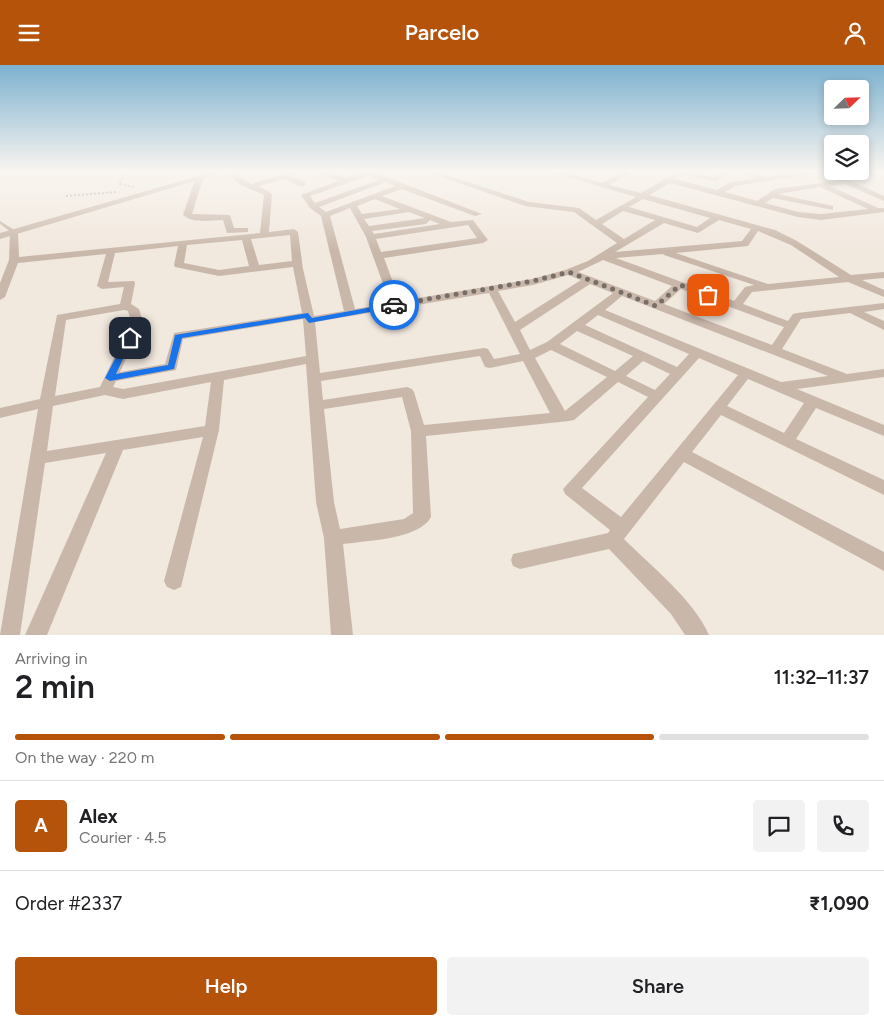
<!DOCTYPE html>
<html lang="en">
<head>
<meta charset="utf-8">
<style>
	body { margin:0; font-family:Figtree,sans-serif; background:#f2f2f2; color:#202124; height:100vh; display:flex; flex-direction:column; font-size:19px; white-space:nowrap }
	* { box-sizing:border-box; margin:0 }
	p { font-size:16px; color:#757577 }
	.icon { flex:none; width:28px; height:28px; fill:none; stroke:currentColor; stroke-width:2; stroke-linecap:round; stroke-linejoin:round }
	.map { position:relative; height:570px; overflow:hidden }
	.details { display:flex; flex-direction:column; background:#fff; flex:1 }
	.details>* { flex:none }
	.needle { width:32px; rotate:67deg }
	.fabs { position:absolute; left:824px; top:15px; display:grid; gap:10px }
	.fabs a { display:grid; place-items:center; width:45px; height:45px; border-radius:5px; background:#fff; box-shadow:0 2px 8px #0003; font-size:25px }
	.pin { position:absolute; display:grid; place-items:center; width:42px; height:42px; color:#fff; margin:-21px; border-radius:10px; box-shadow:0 2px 8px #0006 }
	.courier { position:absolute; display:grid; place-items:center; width:50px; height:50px; margin:-25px; border:4px solid #1a73e8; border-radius:50%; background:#fff; color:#222; box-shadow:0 1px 6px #0007 }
	.overview em { font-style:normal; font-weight:600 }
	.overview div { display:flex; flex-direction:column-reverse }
	.overview { display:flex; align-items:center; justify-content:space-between; height:85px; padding:0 15px }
	h1 { font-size:32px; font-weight:600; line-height:38px }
	.bar { display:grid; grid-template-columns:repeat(4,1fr); gap:8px 5px; align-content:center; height:60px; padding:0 15px }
	.bar i { height:6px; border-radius:4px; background:#e0e0e0 }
	.bar .active { background:#b45309 }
	.bar p { grid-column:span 4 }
	.line { display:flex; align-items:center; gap:12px; padding:0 15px; border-top:1px solid #e0e0e0 }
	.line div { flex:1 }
	.round { display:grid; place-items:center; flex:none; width:52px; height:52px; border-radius:5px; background:#f2f2f2 }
	.cta { display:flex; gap:10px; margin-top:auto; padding:10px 15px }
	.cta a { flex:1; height:58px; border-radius:5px; background:#b45309; color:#fff; font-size:20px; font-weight:600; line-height:58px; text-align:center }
	.cta a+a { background:#f2f2f2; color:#202124 }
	header { display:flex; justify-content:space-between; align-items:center; height:65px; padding:0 15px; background:#b45309; color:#fff; font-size:22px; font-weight:600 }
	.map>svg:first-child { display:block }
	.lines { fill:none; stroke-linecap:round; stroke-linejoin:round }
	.path { stroke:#b5a294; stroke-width:2; stroke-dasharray:2 2; stroke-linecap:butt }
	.service { fill:#c9b8aa; fill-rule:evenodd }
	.minor { fill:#c9b8aa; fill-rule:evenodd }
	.tertiary { fill:#c9b8aa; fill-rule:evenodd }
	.route { fill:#1a73e8 }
	.done { stroke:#786e68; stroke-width:5; stroke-dasharray:0 9 }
</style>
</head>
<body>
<header><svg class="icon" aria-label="menu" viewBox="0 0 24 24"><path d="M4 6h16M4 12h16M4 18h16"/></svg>Parcelo<svg class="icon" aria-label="person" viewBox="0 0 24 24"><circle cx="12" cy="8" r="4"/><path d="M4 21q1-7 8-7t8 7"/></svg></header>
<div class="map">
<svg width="884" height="570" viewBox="0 0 884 570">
	<rect width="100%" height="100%" fill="#f1e8de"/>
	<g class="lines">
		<!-- path -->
		<g class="path">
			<polyline points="127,106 119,119 134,122"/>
			<polyline points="66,131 116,127"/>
		</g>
		<!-- service -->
		<polygon class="service" points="0,156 16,166 16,168 12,168 0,159"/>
		<!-- minor -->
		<g class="minor">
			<path d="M232,106h8l-2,5 13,8 42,-13h12l-14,5 14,6v4h-6l-15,-7 -25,7 13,8 -3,38 25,-3 4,3 5,37 11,47 30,-5 -23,-95 -11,-8 -9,-13 37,-14 -21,-10h10l18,7 16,-5 -3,-2h13l111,43 -7,2 -73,-27 -20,7 69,26 22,-2 15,20 -5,3 -99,15 16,43 132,-22 33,-9 23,-9 29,-18 -43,-31 -49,-6 -101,-35h11l94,31 50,6 17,12 40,-23 -88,-26h12l42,12 22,-12h9l-24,14 32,8 38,-22 36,6 7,-6h9l-15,10 -33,-7 -8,5 42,11 14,-8 23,-3 -16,-8h10l16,6 39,-6h26l55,25v5l-39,-17 -15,2 48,22h6v4l-63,8 -23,-3 -128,-34 -21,12 126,35 22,11 54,34 33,-3v6l-22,2 22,10v7l-36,-15 -96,10 -9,12 45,17 5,-7 4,-1 87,-10v6l-20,3 20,9v9l-34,-17 -49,6 -19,30 65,25 37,-5v8l-87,12 87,36v11l-68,-28 -20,31 88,41v15l-163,-80 -29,37 192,100v19l-200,-109 -60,77c27,27 70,61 85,96h-24l-14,-21 -62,-65 -89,20 -7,-3 -2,-6 2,-6 95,-21 2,-3 -45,-36 -2,-5 85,-92 -30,-15 -44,38 -5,1 -143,15 5,81c-11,22 -66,24 -88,27l10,91h-22l-7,-97 -8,-36 -10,-138 -82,16 -5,50 -38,157 -7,3 -7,-3 -3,-6 39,-144 -80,13 -76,185h-22l81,-182 -61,10 -25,172h-20l38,-226 -38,9v-10l40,-9 17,-84 63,-11 4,-17 -22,2 -5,-3 9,-32 -88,9 -13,34 -5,3v-17l9,-23 1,-28 4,-3 4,3 1,25 241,-24 4,-38 -25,-11 -9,-8zM820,107l18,9 -63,8 -18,12 -32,-9 11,-6zM368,111l11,4 -64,23 -5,-7zM386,117l9,4 -69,26 -7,-5zM820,122l48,22 -47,5 -23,-2 -33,-9 8,-5 60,12v-4l-55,-12zM375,134l25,10 -38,5 -5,-8zM643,134l67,19 -13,9 -68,-20zM350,143l16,29 24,66 -35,6 -25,-93zM623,146l32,9 -31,19 -22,-15zM409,147l16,6 -56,8 -5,-7zM430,155l10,4 -66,10 -2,-3 54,-7zM719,155l32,9 -9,12 -127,11 49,-29 34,10zM468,160l9,13 -96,14 -5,-13zM758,166l33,14 48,32 -71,7 -92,-31 72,-7zM290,170l2,26 -33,4 -8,-26zM242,175l7,26 -30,4 -35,-7 3,-18zM178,181l-4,19 1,2 44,9 74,-9 9,46 -128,20 -9,31 -45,8 23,-50 -4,-13 -8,-5 4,-21 -1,-2 -26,1 7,-29zM663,189l1,1 90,30 -9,2 -11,14 -118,-43zM603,195l69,26 -17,15 -77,-29zM568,210l13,5 -66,42 -17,-31 35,-6zM590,219l23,9 -66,49 -17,8 -10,-20zM681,224l103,38 -12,18 -108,-41zM489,228l31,61 -26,5 -6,-10 -4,-1 -164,25 -5,-51zM622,231l206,80 -47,6 -176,-72zM124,245l4,1 3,11 -31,65 -45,9 11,-76zM598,250l91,39 -12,13 -92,-42zM303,254l3,37 -183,33 -10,-2 3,-6 60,-11 7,-31zM577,266l56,25 -18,15 -55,-27zM551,285l56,27 -42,34 -30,-53zM480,291l5,11 5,1 33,-7 27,52 -126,12 -10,-33 -2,-3 -5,-2 -84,13 -2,-19zM699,293l39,17 -117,142 -39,-29zM643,296l27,13 -15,16 -29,-14zM748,314l56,24 -20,30 -57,-27zM211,317l-6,44 -158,25 6,-45 52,-11 18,4zM402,332l9,34 2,82 -9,6 -64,10 -6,-27 -10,-93z"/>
			<path d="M196,111l7,2 -11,36 38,1 4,13h14v4l-21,1 -4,-13c-13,0 -30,4 -40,-5z"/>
		</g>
		<!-- tertiary -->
		<polygon class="tertiary" points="216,106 228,106 0,174 0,168"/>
	</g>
	<!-- sky -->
	<linearGradient id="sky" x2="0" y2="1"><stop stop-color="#7db1d0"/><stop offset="0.57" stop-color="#f9f5f0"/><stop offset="1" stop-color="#f9f5f0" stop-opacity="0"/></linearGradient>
	<rect width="884" height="186" fill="url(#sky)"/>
	<!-- route -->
	<polygon class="route" points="394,238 397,242 309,258 305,253 182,273 174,304 110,316 105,313 127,271 133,273 116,309 168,300 175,270 308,248 312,253"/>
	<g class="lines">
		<!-- done -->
		<polyline class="done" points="394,240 533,216 569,207 656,241 680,220 708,230"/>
	</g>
</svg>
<div class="fabs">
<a><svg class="needle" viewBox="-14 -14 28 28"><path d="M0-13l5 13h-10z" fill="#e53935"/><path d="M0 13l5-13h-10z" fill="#757577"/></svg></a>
<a><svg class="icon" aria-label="layers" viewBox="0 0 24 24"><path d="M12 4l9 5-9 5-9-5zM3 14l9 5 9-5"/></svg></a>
</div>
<div class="pin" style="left:708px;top:230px;background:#ea580c"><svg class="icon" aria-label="bag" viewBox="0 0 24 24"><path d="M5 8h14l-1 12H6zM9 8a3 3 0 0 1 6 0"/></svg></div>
<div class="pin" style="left:130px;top:273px;background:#1f2937"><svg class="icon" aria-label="home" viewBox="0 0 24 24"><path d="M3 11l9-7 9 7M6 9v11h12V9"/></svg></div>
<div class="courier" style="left:394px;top:240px"><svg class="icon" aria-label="car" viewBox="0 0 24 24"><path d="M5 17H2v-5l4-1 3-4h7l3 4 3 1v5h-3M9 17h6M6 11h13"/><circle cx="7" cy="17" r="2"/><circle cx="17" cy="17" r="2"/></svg></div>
</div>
<section class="details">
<div class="overview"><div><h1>2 min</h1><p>Arriving in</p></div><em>11:32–11:37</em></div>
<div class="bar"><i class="active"></i><i class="active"></i><i class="active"></i><i></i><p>On the way · 220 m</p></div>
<div class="line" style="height:90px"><b class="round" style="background:#b45309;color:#fff">A</b><div><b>Alex</b><p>Courier · 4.5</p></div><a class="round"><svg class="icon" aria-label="chat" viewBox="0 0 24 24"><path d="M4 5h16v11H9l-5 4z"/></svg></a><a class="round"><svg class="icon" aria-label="phone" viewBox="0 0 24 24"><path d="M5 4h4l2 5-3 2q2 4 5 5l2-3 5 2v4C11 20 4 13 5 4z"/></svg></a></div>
<div class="line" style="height:65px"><div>Order #2337</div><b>₹1,090</b></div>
<div class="cta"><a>Help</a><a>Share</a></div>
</section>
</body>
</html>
